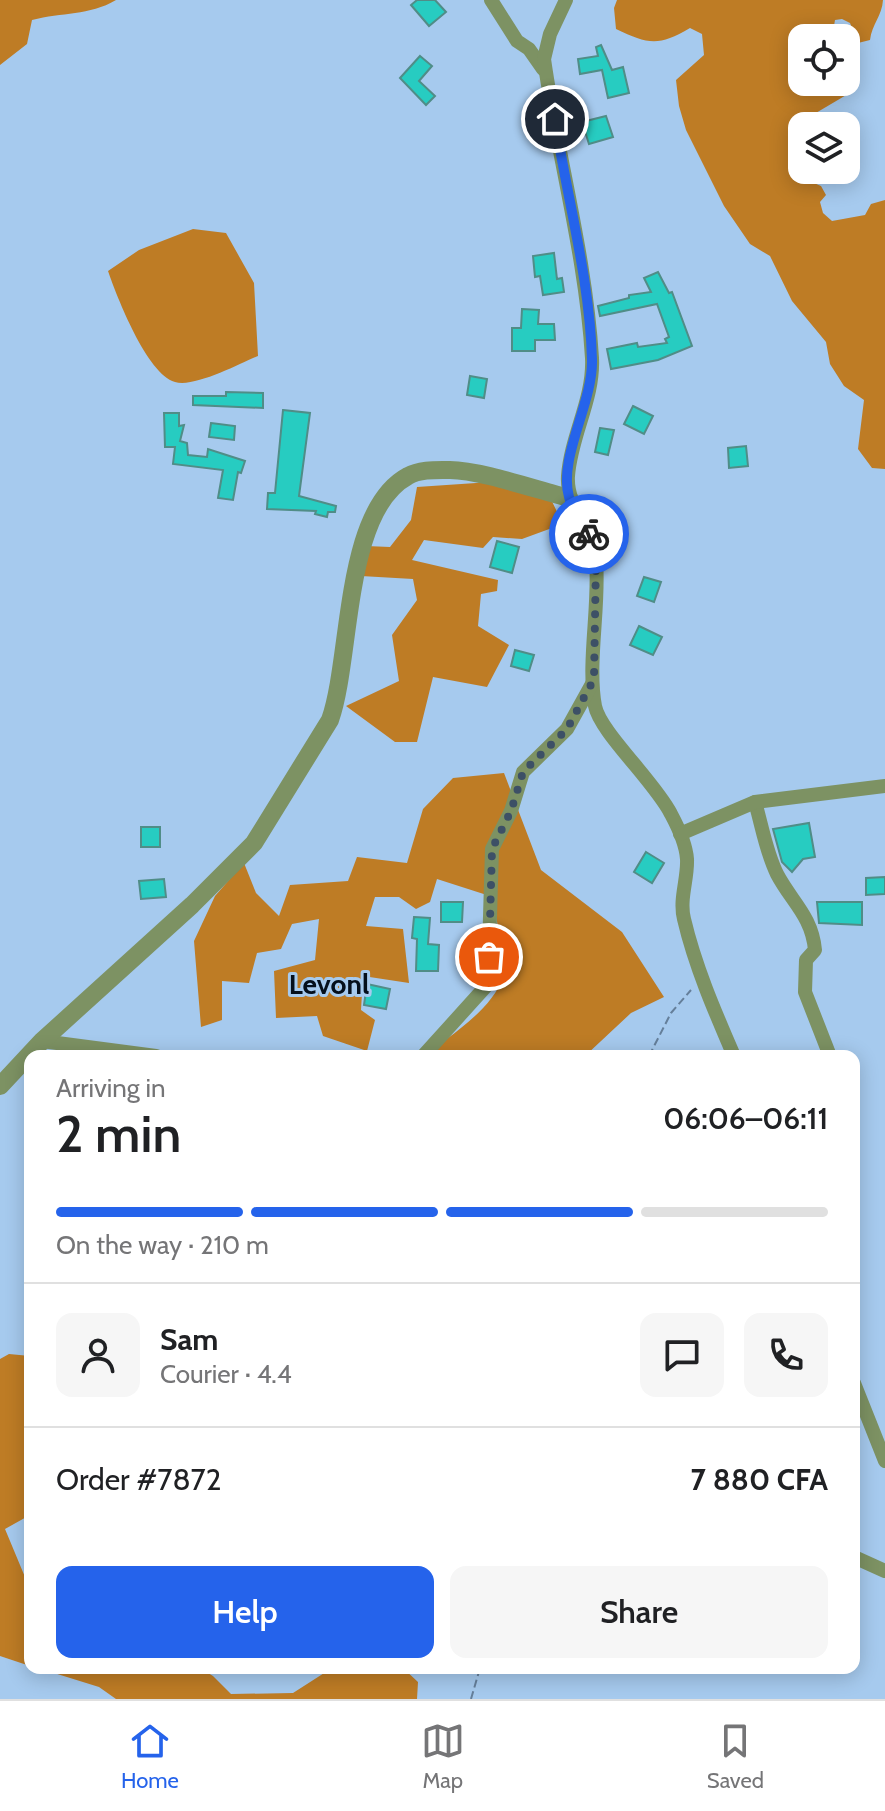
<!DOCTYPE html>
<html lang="en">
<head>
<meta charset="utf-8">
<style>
	body { margin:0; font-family:Cabin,sans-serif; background:#f6f6f6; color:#202124; height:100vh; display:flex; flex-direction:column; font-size:30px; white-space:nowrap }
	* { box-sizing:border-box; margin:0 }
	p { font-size:26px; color:#757577 }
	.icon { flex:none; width:44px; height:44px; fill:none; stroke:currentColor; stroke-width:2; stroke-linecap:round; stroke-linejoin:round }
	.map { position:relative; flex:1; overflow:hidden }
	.details { position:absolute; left:24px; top:1050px; width:836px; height:624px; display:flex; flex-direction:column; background:#fff; border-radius:16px; box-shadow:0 4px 20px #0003 }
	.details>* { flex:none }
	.tools { position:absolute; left:788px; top:24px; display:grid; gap:16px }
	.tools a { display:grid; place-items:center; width:72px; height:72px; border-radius:16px; background:#fff; box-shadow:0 4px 20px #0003; font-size:40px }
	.pin { position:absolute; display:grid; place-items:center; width:68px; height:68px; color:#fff; margin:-34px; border:4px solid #fff; border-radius:50%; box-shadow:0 2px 8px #0007 }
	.courier { position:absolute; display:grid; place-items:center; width:80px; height:80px; margin:-40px; border:6px solid #2563eb; border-radius:50%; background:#fff; color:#222; box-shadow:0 2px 10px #0007 }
	.overview em { font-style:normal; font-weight:600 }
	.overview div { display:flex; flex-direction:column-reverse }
	.overview { display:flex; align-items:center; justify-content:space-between; height:136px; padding:0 32px }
	h1 { font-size:52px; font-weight:600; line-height:60px }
	.bar { display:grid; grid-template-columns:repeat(4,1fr); gap:12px 8px; align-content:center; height:96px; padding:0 32px }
	.bar i { height:10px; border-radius:6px; background:#e0e0e0 }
	.bar .selected { background:#2563eb }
	.bar p { grid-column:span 4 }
	.line { display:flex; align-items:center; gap:20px; padding:0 32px; border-top:2px solid #e0e0e0 }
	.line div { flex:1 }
	.round { display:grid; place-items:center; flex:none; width:84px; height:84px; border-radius:16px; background:#f6f6f6 }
	.button { display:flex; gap:16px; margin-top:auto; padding:16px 32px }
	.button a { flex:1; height:92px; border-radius:16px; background:#2563eb; color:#fff; font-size:32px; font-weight:600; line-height:92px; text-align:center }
	.button a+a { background:#f6f6f6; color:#202124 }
	.tab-bar { display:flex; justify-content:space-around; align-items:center; height:112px; border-top:2px solid #e0e0e0; background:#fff; font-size:22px; color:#757577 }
	.tab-bar a { display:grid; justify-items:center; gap:4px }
	.tab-bar .selected { color:#2563eb }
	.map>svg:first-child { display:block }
	.forest { fill:#be7c25 }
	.building { fill:#27ccc1; stroke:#508d87; stroke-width:2 }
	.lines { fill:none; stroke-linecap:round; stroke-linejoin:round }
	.path { stroke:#657f9a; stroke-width:2; stroke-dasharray:8 4; stroke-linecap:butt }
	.minor { stroke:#7d9263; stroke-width:14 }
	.tertiary { stroke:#7d9263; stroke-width:18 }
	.done { stroke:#3d5066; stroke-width:8; stroke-dasharray:0 14.4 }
	.route { stroke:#2563eb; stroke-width:10 }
	.labels { text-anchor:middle; stroke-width:6; stroke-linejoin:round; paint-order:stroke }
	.quarter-label { font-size:28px; font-weight:bold; fill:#040f1c; stroke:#a6caee }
</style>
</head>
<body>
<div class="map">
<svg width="885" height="1699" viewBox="0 0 885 1699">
	<rect width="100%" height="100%" fill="#a6caee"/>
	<!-- forest -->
	<g class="forest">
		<path d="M0,0h116c-27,16 -54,12 -84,20l-5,24 -27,21z"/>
		<path d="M617,0h266c-1,16 -11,24 -13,40l-12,3 -8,-20 -8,-4 -7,1 -3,18h-30v44h44l2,12 -44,26 -4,43 7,17 14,6 5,9 -6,7 3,11 9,8 33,-6 6,-11 14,-4v269l-13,-1 -14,-19 6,-49 -20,-14 -14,-22 -4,-22 -34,-41 -22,-45 -20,-12 -26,-38 -38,-76 -7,-24 -3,-26 28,-25 -2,-21 -12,-6c-32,19 -42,16 -74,1l-2,-21z"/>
		<path d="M193,229l33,4 28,50 4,73c-19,8 -64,32 -83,26 -28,-8 -58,-85 -67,-111l31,-21z"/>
		<polygon points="476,483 543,483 563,524 522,539 493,537 483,548 424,540 412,560 498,580 497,591 481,594 478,626 509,645 487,687 433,677 417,742 395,742 346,706 399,681 392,635 417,600 413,579 361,576 366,546 390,547 411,520 417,487"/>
		<path d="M504,773l37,97 81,62 42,65 -33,16 -46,43h-163c24,-16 73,-49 80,-78 5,-18 -7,-60 -9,-81l-56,-18 -7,23 -14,7 -17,-12h-24l-9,29 37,3 6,54 -46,-7 -2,34 14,10 -8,31 -44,-15 -6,-20 -41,2 -2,-47 41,-11 4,-41 -27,5 -11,25 -24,4 -8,30 -27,-2v39l-21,7 -7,-86 21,-45 29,-33 12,30 23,23 11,-31 58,-4 9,-24 50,6 16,-54 30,-31z"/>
		<polygon points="9,1354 30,1356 30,1515 5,1529 30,1589 30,1666 0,1656 0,1359"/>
		<polygon points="38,1668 200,1668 213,1676 231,1694 293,1693 332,1668 403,1668 418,1682 417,1699 116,1699 99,1687"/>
	</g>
	<!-- building -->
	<g class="building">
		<polygon points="417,0 435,0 446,12 429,26 411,5"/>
		<polygon points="601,45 612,70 623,67 629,93 608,98 602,70 580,74 578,59 598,56 596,47"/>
		<polygon points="420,56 432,66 419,81 435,96 426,105 400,78"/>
		<polygon points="606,116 613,137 589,144 582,122"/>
		<polygon points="554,253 557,279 562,278 564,292 543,295 540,276 535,277 533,256"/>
		<polygon points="658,272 669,293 672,292 692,346 658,360 611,369 607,349 637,343 638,347 667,343 665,339 669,337 657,304 600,316 598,306 629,298 629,295 651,292 644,278"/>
		<polygon points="522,309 539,310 538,324 554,324 555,340 535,340 535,351 512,351 512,328 521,328"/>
		<polygon points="470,376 487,379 484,398 467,395"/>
		<polygon points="226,392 263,393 263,408 193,405 193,396 226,396"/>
		<polygon points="633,406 653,416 644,434 624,424"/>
		<polygon points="283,410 310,413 299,496 336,506 335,512 328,512 327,517 315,514 316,511 267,509 268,493 275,493"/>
		<polygon points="164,413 179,413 179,426 184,425 180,441 187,443 188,455 207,457 208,449 245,461 241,473 238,472 233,500 218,498 223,470 173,464 175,447 165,447"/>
		<polygon points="211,423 235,426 234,440 209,437"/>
		<polygon points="600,428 614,430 608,455 595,452"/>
		<polygon points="746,446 748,466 729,468 728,448"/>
		<polygon points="497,541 519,547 512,573 490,567"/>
		<polygon points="644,577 661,582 654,602 637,596"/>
		<polygon points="639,626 662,637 653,655 630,645"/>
		<polygon points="515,650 534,655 529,671 511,666"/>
		<polygon points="809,823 815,857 803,859 792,872 782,862 773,829"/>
		<rect x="141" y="827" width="19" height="20"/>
		<polygon points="646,852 664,863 652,883 634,872"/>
		<polygon points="885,877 885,894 866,895 866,878"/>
		<polygon points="164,879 166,897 141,899 139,881"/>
		<polygon points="441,902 463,902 462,922 441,922"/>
		<polygon points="817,902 862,902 862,925 819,923"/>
		<polygon points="414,917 430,918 428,944 439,945 438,971 416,971 417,939 412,938"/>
		<polygon points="367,984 390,989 386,1009 364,1005"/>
	</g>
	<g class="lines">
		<!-- path -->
		<g class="path">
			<polyline points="649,1056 671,1013 691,990"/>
			<polyline points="471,1699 480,1668"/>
		</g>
		<!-- minor -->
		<g class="minor">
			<polyline points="491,0 517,41 529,49 543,69"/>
			<path d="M566,0l-16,34 -6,25c14,99 42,198 48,299 2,41 -21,77 -24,118 -2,31 25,53 28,84 4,45 -9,103 -1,146 5,26 60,76 76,108 7,13 15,31 16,45 1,20 -8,40 -3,60 11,47 31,93 50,137"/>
			<path d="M755,802c7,24 11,50 22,72 14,27 35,42 38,76l-9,10 -1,32 25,64"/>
			<polyline points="680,834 755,802 885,786"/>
			<polyline points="42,1041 156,1056"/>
			<polyline points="423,1056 488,984 492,849 511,811 523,772 567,729 592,684"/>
			<polyline points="854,1383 885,1461"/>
			<polyline points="854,1557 885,1571"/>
		</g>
		<!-- tertiary -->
		<path class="tertiary" d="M0,1086l42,-45 150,-136 62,-62 76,-123c22,-62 13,-209 78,-244 12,-7 29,-6 42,-6 30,0 87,20 119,28"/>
	</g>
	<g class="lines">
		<!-- done -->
		<polyline class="done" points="489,957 492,849 511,811 523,772 567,729 594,679 596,560 589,534"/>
		<!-- route -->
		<path class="route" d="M555,119c12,80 35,160 37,241 1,43 -34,98 -23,137 3,13 15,25 20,37"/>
	</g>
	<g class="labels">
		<!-- quarter labels -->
		<g class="quarter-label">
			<text x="329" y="994">Levonl</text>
		</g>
	</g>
</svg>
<div class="tools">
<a><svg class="icon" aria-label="locate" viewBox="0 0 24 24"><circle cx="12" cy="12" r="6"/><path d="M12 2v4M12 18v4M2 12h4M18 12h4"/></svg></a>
<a><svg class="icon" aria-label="layers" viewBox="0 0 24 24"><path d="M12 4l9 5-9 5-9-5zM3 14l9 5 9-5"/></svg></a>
</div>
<div class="pin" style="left:489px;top:957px;background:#ea580c"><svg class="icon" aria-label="bag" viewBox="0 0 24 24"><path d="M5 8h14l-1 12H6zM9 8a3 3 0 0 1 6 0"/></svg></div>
<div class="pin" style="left:555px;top:119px;background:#1f2937"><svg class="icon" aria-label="home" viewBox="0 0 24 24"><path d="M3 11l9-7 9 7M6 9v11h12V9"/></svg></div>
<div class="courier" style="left:589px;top:534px"><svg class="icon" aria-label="bike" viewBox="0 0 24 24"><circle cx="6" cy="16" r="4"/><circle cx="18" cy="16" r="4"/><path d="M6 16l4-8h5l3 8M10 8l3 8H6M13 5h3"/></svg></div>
<section class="details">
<div class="overview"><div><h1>2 min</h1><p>Arriving in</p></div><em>06:06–06:11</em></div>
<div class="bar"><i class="selected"></i><i class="selected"></i><i class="selected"></i><i></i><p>On the way · 210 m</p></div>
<div class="line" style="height:144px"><a class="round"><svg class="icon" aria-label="person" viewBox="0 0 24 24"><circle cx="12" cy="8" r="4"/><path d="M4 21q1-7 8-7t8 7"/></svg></a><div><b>Sam</b><p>Courier · 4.4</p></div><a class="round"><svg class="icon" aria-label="chat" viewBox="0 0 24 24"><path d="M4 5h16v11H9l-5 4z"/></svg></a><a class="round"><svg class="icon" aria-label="phone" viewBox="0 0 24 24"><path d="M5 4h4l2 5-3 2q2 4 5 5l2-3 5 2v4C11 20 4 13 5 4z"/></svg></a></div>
<div class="line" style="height:104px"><div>Order #7872</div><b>7 880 CFA</b></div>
<div class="button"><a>Help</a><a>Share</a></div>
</section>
</div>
<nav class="tab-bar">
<a class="selected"><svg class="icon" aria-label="home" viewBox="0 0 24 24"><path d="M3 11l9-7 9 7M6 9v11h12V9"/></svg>Home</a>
<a><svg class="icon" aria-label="map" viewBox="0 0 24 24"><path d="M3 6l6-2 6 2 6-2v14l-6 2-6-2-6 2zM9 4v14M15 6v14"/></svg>Map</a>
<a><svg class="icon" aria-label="saved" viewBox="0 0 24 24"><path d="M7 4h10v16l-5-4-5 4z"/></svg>Saved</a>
</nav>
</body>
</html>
